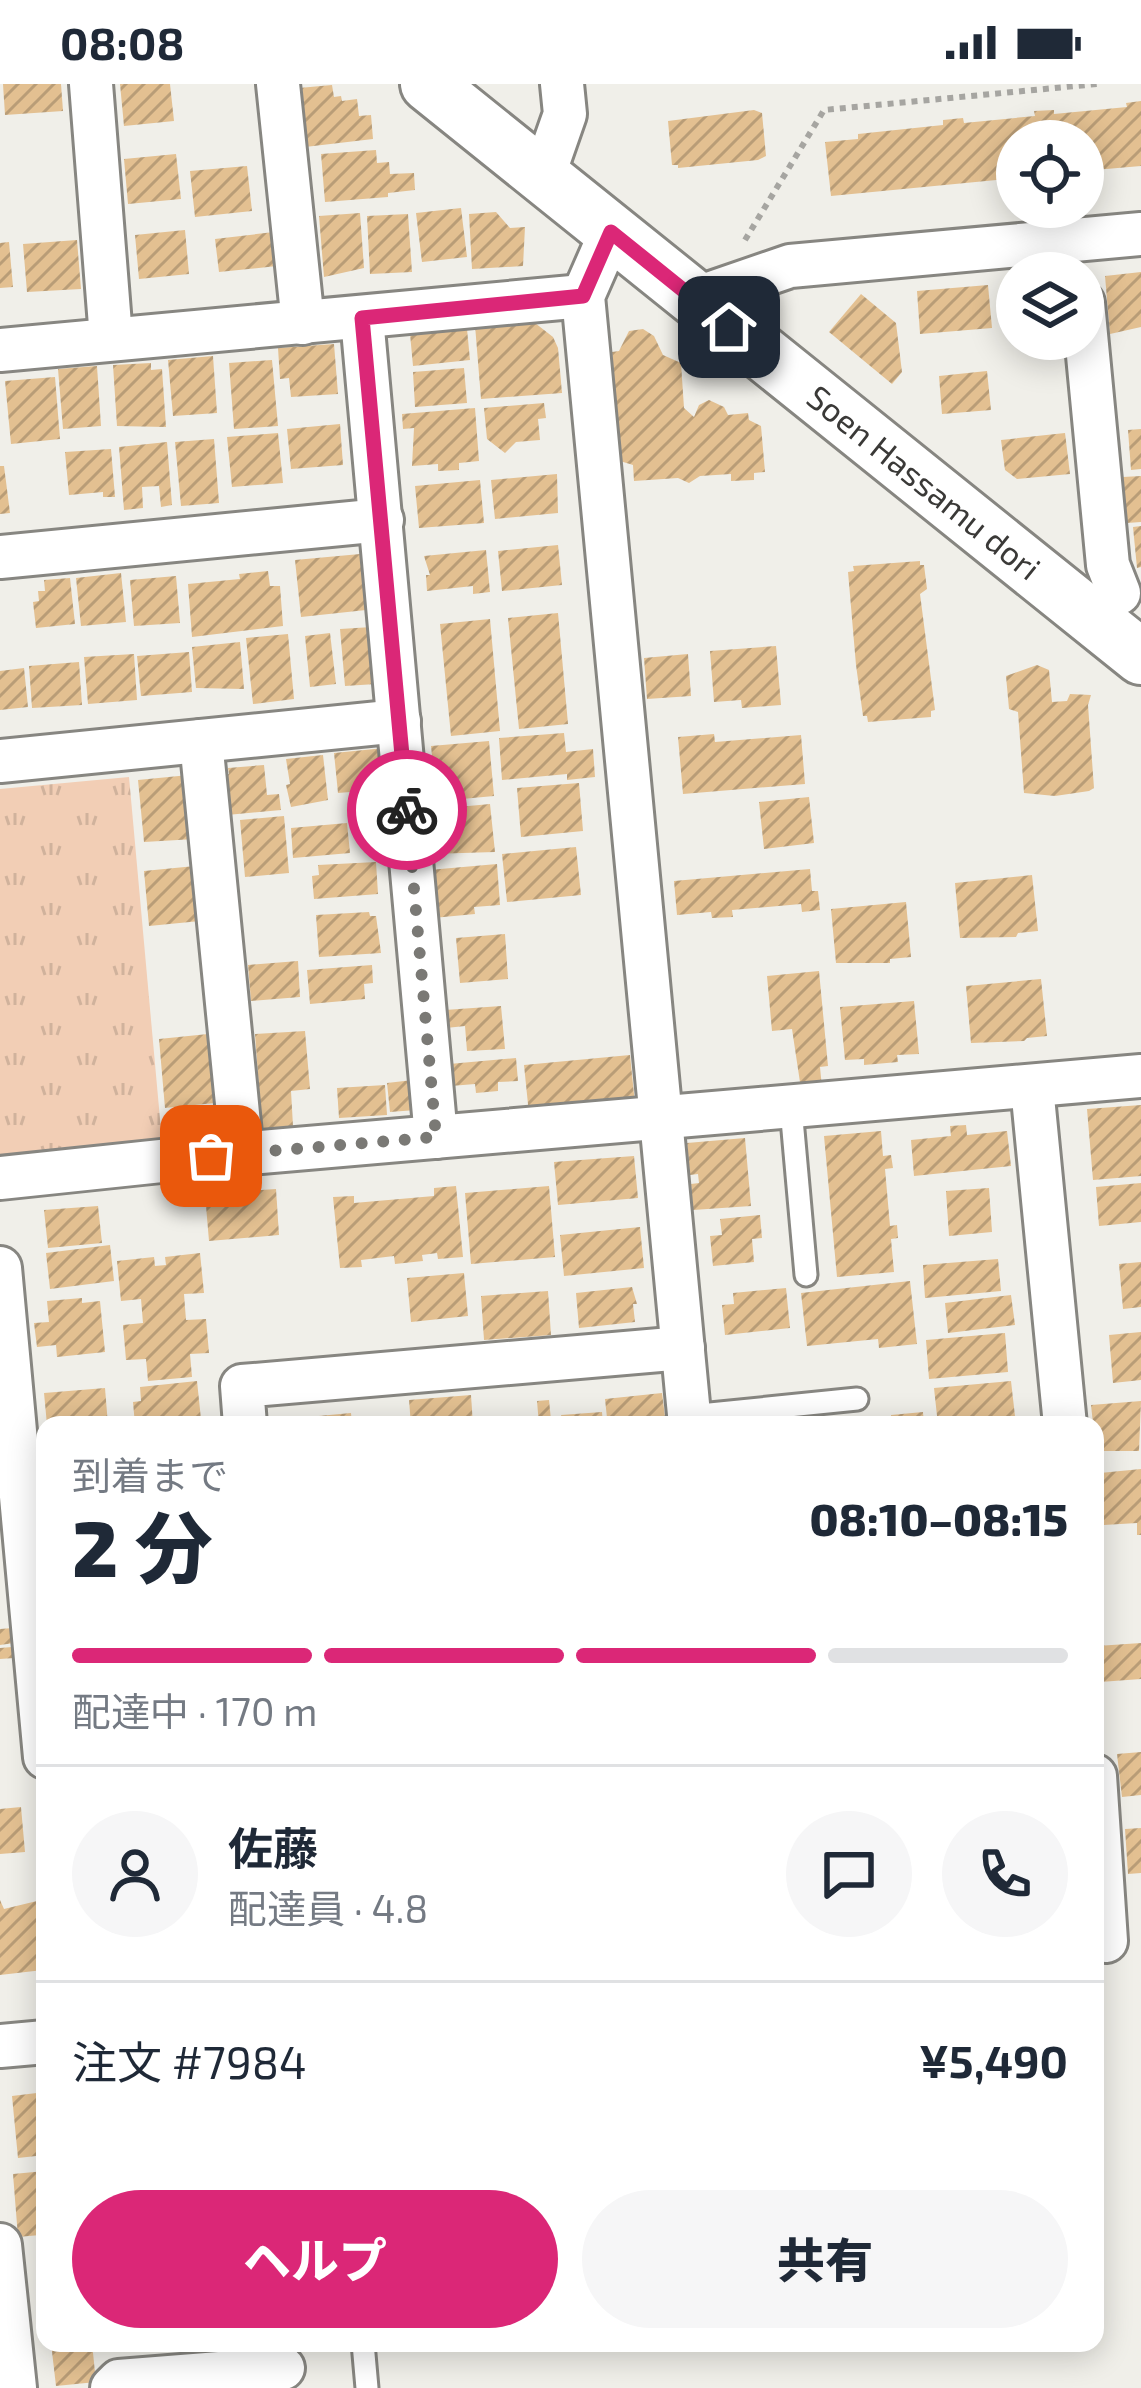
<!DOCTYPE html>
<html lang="ja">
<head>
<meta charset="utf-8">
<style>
	body { margin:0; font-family:"Exo 2","Noto Sans JP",sans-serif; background:#f6f6f7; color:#1f2937; height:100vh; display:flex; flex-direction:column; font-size:45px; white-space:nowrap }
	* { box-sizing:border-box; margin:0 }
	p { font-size:39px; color:#747a83 }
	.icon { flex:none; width:66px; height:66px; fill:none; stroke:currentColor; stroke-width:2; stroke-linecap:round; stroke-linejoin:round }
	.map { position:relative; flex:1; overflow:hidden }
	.drawer { position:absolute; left:36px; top:1332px; width:1068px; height:936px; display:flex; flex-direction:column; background:#fff; border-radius:24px; box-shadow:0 6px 30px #0003 }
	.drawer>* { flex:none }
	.tools { position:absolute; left:996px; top:36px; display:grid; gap:24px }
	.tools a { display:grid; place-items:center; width:108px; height:108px; border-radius:50%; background:#fff; box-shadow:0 6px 30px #0003; font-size:60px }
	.pin { position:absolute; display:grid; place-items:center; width:102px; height:102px; color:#fff; margin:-51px; border-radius:24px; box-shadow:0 6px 18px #0006 }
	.courier { position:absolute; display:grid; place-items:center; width:120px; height:120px; margin:-60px; border:9px solid #db2777; border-radius:50%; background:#fff; color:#222; box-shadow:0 3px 15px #0007 }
	.headline em { font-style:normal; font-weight:800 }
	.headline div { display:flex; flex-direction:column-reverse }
	.headline { display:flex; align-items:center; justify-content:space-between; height:204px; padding:0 36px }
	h1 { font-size:78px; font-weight:800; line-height:90px }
	.bar { display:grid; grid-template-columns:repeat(4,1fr); gap:18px 12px; align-content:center; height:144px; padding:0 36px }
	.bar i { height:15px; border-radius:9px; background:#e0e1e3 }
	.bar .selected { background:#db2777 }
	.bar p { grid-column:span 4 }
	.line { display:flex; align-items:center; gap:30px; padding:0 36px; border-top:3px solid #e0e1e3 }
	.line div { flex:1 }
	.round { display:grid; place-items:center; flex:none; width:126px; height:126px; border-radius:63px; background:#f6f6f7 }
	.button { display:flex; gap:24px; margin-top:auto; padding:24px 36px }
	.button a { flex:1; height:138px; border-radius:72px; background:#db2777; color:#fff; font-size:48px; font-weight:800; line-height:138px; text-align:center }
	.button a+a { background:#f6f6f7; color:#1f2937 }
	.status { display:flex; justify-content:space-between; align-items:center; height:84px; padding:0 60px; background:#fff; direction:ltr }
	.status svg { height:33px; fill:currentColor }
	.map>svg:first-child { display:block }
	.grass { fill:url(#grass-tufts) }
	.building { fill:url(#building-hatch) }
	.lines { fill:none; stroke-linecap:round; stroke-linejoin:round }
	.service-casing { stroke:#878681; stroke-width:27 }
	.minor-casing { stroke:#878681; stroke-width:48 }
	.tertiary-casing { stroke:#878681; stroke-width:60 }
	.path { stroke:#a6a5a1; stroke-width:6; stroke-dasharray:6 6; stroke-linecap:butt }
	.service { stroke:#fff; stroke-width:21 }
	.minor { stroke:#fff; stroke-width:42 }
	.tertiary { stroke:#fff; stroke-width:54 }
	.done { stroke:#7a7975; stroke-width:12; stroke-dasharray:0 21.6 }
	.route { stroke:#db2777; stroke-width:15 }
	.labels { text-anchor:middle; stroke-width:9; stroke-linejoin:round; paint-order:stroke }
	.street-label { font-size:33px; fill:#3a3937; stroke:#fff }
</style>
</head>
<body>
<div class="status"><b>08:08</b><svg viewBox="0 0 49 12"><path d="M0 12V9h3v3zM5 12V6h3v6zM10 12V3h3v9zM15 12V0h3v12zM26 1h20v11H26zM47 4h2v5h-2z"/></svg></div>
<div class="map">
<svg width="1141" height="2304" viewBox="0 0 1141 2304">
	<defs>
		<pattern id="grass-tufts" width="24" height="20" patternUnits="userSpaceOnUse" patternTransform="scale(3)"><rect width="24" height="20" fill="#f2ceb5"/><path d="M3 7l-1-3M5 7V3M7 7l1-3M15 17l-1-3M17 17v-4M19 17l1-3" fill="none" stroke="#d0b29c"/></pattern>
		<pattern id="building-hatch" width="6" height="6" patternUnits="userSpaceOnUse" patternTransform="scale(3)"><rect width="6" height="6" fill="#e3c091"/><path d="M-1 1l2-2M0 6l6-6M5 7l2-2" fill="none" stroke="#b99d77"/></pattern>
	</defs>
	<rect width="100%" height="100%" fill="#f0efe9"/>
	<!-- grass -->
	<polygon class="grass" points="129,693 162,1057 0,1072 0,705"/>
	<!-- building -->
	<g class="building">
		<polygon points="3,0 61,0 63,27 5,31"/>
		<polygon points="120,0 170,0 174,37 124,42"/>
		<polygon points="332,1 334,13 341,12 342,17 357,15 359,32 371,31 373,55 305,63 299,4"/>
		<polygon points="1141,17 1141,82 1083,87 1083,57 1017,57 1017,94 831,112 825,58 858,55 858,50 943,41 943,36 963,34 964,39 1035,32 1034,27 1054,26 1054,30 1127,23 1126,19"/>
		<polygon points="754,26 762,29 766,72 758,76 678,84 678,81 672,81 668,37"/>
		<polygon points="376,66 377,79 389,78 390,90 414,89 415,106 388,109 388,113 325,118 321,70"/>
		<polygon points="176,70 181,115 128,120 124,75"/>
		<polygon points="247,82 252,127 195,133 190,87"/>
		<polygon points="461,124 467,173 422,178 416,129"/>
		<polygon points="496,128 510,144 525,143 523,182 472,185 469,130"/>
		<polygon points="360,129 364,184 324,193 319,132"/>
		<polygon points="408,130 412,188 370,190 367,132"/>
		<polygon points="185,146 189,190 139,195 135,151"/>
		<polygon points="274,148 277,182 219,188 215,155"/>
		<polygon points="77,156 81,205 27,208 23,160"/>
		<polygon points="9,158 13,203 0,204 0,159"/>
		<polygon points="1141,188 1141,243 1110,250 1105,192"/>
		<polygon points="1017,200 1017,235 1005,236 1001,201"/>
		<polygon points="988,201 992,244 920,250 917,207"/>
		<polygon points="861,210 896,239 902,288 892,300 829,248"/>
		<polygon points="517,238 535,239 553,253 558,264 562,309 481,315 475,241"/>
		<polygon points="467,245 470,276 413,282 410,250"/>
		<polygon points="643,245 654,252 663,271 681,279 684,324 694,333 699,321 709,316 724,323 728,331 748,329 749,336 761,342 765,388 754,389 754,396 731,397 731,390 700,392 689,399 678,394 634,397 633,381 620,377 612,268 619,267 629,247"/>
		<polygon points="334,260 338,310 291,313 289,294 280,295 278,264"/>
		<polygon points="213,272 217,329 173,332 168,276"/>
		<polygon points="272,276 278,342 234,345 229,279"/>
		<polygon points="151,279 151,286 162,285 166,343 117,342 113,281"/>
		<polygon points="97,282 101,342 63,345 58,285"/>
		<polygon points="464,284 467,319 415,323 413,288"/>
		<polygon points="987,287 991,326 942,330 939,292"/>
		<polygon points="55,293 60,355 11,360 5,297"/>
		<polygon points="544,319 546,334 538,335 540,356 516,358 505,369 487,355 484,324"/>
		<polygon points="475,324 479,377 459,379 459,386 438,387 438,380 412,382 414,344 403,345 402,330"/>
		<polygon points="340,340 343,381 291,385 287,345"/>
		<polygon points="1141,345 1141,385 1131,386 1128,346"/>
		<polygon points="278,349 283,399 232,403 227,353"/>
		<polygon points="1065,349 1070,390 1017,395 1005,386 1001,356"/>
		<polygon points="214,355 219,419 181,422 175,358"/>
		<polygon points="167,358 172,421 161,423 159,402 142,403 143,424 124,426 119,363"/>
		<polygon points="111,365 115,413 103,413 103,408 69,411 65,368"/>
		<polygon points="0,382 4,382 10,429 0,430"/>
		<polygon points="557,390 558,429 495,435 491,396"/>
		<polygon points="1141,392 1141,438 1127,439 1123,393"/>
		<polygon points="480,396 484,439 419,444 415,402"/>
		<polygon points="1141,442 1141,483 1137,484 1133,443"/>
		<polygon points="558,461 562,501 502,507 498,467"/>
		<polygon points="486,466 490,508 473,510 473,502 427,507 426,491 430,491 424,472"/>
		<polygon points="360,470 366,526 301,533 295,476"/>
		<polygon points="920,477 920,481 924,481 927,505 920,510 935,626 931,627 931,633 868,638 867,632 863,632 856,581 848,488 854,487 853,482"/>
		<polygon points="268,487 270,502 280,502 283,542 192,553 188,500 240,495 239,490"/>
		<polygon points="121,489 126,538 81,542 76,494"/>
		<polygon points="176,492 180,539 134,542 130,496"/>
		<polygon points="70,494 75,540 36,544 33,518 39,517 38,507 45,507 44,496"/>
		<polygon points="558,529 568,640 519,645 508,534"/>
		<polygon points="490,535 500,647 451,652 440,540"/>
		<polygon points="372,543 376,600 345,602 340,545"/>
		<polygon points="330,549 336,600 310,603 305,552"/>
		<polygon points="288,550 294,615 253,620 246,554"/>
		<polygon points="240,558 244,605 196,604 192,563"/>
		<polygon points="776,562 781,621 742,624 741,616 714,618 710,567"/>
		<polygon points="189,568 192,608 141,612 137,572"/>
		<polygon points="134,570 137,616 88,620 84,573"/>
		<polygon points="688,570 691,612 647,615 644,574"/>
		<polygon points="79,578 82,621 32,624 29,582"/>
		<polygon points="1037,581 1049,586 1052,618 1067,617 1070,610 1091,611 1088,621 1094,704 1089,707 1055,712 1024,709 1018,628 1009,625 1006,592"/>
		<polygon points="24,584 28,623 0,626 0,587"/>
		<polygon points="564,649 566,668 593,665 595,693 567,696 567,690 502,696 499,654"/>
		<polygon points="714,650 715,658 801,651 805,700 683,710 678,653"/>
		<polygon points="489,657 494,712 462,715 461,701 446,703 445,692 434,692 431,662"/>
		<polygon points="395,663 399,704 338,709 334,669"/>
		<polygon points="323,671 328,716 291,723 286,701 290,700 286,675"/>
		<polygon points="264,681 267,711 279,710 281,726 227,731 223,691 229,690 228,684"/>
		<polygon points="189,691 195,755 144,758 138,696"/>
		<polygon points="579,699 583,747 521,753 517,704"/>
		<polygon points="809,713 814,759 764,765 759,718"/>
		<polygon points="490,720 495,768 430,770 427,736 448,734 447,724"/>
		<polygon points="284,732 289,789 245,793 240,736"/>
		<polygon points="347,739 350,769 293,774 291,744"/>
		<polygon points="576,763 581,811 507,818 502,770"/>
		<polygon points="376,778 378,810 314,815 312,792 319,791 318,781"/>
		<polygon points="497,780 500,821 474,823 475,830 433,834 429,786"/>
		<polygon points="195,782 200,837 149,842 144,787"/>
		<polygon points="810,785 812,807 818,807 820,826 802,828 801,820 732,826 733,833 712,834 711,828 677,831 674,797"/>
		<polygon points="1032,791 1038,847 1018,849 1016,853 960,854 955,799"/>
		<polygon points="906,818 911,873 890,875 890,879 836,879 831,825"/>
		<polygon points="369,828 370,832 376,832 381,869 319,873 316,831"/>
		<polygon points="505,850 508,895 460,899 456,854"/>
		<polygon points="298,877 300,913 251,917 248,881"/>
		<polygon points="372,881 373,899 364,900 365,915 310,920 307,886"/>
		<polygon points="819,887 828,982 820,983 822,1004 801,1005 792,945 772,947 767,892"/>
		<polygon points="1041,895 1047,952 1027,954 1024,957 971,959 966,902"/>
		<polygon points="914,917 919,970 897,971 898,978 864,981 864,975 845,976 840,923"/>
		<polygon points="501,922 505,965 467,967 465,942 446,944 445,926"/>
		<polygon points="305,947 310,1005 291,1007 293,1042 262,1045 255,950"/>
		<polygon points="208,950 215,1019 165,1024 159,955"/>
		<polygon points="630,971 635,1020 529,1030 524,981"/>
		<polygon points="516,974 518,997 498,998 498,1007 476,1009 475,1000 451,1002 449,980"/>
		<polygon points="413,996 416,1026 390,1028 387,999"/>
		<polygon points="385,1001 387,1031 339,1034 337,1004"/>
		<polygon points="1141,1021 1141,1092 1093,1096 1087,1025"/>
		<polygon points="966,1041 967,1051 1007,1047 1011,1082 914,1092 911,1056 951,1052 950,1042"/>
		<polygon points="881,1047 883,1072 891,1071 893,1084 885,1085 890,1142 897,1141 898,1154 891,1155 894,1188 837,1193 824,1052"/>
		<polygon points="745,1054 751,1122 693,1126 691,1100 699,1099 698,1090 690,1091 687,1059"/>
		<polygon points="634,1072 638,1114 558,1121 554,1078"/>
		<polygon points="1141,1099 1141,1138 1099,1142 1096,1103"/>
		<polygon points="456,1102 463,1173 438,1175 437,1169 422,1171 423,1177 395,1180 394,1172 361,1176 362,1183 340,1184 333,1113 354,1112 354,1119 434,1112 434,1104"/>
		<polygon points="549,1102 555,1173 471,1180 465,1109"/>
		<polygon points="989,1104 992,1148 949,1152 946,1107"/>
		<polygon points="276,1105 279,1151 209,1157 205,1110"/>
		<polygon points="98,1122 102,1159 48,1164 44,1126"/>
		<polygon points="760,1131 762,1154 752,1155 754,1178 713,1182 710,1152 722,1151 720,1135"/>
		<polygon points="640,1143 644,1184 564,1192 560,1151"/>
		<polygon points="110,1161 114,1197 50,1205 46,1169"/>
		<polygon points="200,1169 204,1209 184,1210 186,1236 206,1235 209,1269 190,1270 192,1293 148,1297 146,1275 126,1276 123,1241 143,1239 141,1215 121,1217 117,1177 154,1173 155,1182 166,1181 165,1173"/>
		<polygon points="998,1175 1001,1207 925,1214 923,1181"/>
		<polygon points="1141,1178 1141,1223 1123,1225 1119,1180"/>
		<polygon points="464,1189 468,1232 411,1238 407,1194"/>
		<polygon points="910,1197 917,1260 879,1264 878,1255 807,1262 801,1209"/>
		<polygon points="632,1203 637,1220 633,1220 635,1238 579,1244 576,1209"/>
		<polygon points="786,1204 790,1244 725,1251 722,1221 734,1220 733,1209"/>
		<polygon points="548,1207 551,1251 484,1256 481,1212"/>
		<polygon points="1011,1211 1015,1241 948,1249 945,1219"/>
		<polygon points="82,1214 82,1219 100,1217 105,1268 57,1273 56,1261 37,1263 34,1239 49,1238 47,1217"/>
		<polygon points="1141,1248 1141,1296 1113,1299 1109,1251"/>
		<polygon points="1005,1249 1008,1288 929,1295 926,1256"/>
		<polygon points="197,1297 201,1335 135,1341 133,1318 141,1317 140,1303"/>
		<polygon points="1011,1297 1016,1341 976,1341 976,1336 938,1341 934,1304"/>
		<polygon points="105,1304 108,1341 47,1341 44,1309"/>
		<polygon points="662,1309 666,1341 613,1341 613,1333 607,1334 605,1315"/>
		<polygon points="471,1311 473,1341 411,1341 409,1316"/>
		<polygon points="549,1316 551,1336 562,1335 561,1331 602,1328 603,1341 539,1341 537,1317"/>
		<polygon points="1141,1317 1139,1367 1096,1367 1091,1321"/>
		<polygon points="923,1328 924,1341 891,1341 891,1331"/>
		<polygon points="351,1329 352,1341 287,1341 286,1335"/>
		<polygon points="528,1335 528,1341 496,1341 496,1338"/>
		<polygon points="1141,1385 1141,1451 1137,1451 1137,1439 1104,1441 1100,1389"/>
		<polygon points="13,1544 14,1559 0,1561 0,1545"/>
		<polygon points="1141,1559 1141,1595 1100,1598 1097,1562"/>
		<polygon points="12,1563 14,1574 0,1575 0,1564"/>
		<polygon points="1141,1668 1141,1711 1122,1713 1117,1670"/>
		<polygon points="21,1723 25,1768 0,1770 0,1725"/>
		<polygon points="1141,1744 1141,1789 1128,1790 1125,1745"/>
		<polygon points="0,1816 4,1825 37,1817 43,1886 0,1891"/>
		<polygon points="45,2008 45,2071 18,2074 12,2012"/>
		<polygon points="45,2087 45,2126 38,2127 40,2151 18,2153 13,2090"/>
		<polygon points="51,2259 92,2259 96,2298 56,2302"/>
	</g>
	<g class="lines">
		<!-- service casing -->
		<g class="service-casing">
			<g id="service">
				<polyline points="791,1024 806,1191"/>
				<polyline points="690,1332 857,1315"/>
				<polyline points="363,2259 367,2304"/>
			</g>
		</g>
		<!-- minor casing -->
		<g class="minor-casing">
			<g id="minor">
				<polyline points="91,0 111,254"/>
				<polyline points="278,0 303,239"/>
				<polyline points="543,93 565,30 562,0"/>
				<polyline points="611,148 583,212 690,1341"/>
				<polyline points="694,215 790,182 1141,150"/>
				<polyline points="1083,219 1108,481 1119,509"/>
				<polyline points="362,234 436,1053"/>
				<polyline points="0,266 583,212"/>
				<polyline points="0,473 382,436"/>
				<polyline points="201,657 242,1070"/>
				<polyline points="0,677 399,637"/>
				<polyline points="1032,1003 1065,1341"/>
				<polyline points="0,1094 180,1075 1141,992"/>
				<polyline points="0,1184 45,1673"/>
				<polyline points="245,1341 242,1302 683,1264"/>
				<polyline points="1095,1692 1106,1857"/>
				<polyline points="0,1962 45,1958"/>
				<polyline points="0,2161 15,2304"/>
				<polyline points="112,2304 119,2297 283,2284"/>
			</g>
		</g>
		<!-- tertiary casing -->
		<g class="tertiary-casing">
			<g id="tertiary">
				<path id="s1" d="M428,0l713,573"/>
			</g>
		</g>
		<!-- path -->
		<polyline class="path" points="745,156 824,26 1097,0"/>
		<!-- service -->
		<use href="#service" class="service"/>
		<!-- minor -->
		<use href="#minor" class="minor"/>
		<!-- tertiary -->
		<use href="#tertiary" class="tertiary"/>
	</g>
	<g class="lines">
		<!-- done -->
		<polyline class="done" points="211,1072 436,1053 407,726"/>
		<!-- route -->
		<polyline class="route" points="407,726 362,234 583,212 611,148 729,243"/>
	</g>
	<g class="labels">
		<!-- street labels -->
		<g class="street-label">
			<text dy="12" stroke="none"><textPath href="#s1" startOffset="636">Soen Hassamu dori</textPath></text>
		</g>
	</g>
</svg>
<div class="tools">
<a><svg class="icon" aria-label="locate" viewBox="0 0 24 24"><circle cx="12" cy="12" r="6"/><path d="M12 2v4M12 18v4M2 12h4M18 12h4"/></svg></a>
<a><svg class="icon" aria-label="layers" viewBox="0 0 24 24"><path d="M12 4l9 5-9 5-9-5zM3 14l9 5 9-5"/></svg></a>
</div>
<div class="pin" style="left:211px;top:1072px;background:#ea580c"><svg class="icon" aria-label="bag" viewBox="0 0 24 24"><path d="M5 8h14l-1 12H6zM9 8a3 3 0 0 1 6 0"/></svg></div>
<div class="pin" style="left:729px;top:243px;background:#1f2937"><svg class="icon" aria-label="home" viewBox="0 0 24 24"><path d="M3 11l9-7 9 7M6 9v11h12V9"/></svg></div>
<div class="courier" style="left:407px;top:726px"><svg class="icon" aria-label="bike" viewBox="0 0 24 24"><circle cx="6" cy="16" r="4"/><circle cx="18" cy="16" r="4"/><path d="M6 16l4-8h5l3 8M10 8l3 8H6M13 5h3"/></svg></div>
<section class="drawer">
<div class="headline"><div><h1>2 分</h1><p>到着まで</p></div><em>08:10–08:15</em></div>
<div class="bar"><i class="selected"></i><i class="selected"></i><i class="selected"></i><i></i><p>配達中 · 170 m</p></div>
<div class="line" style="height:216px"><a class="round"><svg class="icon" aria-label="person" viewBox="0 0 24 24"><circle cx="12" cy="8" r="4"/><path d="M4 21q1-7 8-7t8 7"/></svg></a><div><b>佐藤</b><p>配達員 · 4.8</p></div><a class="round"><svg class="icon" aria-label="chat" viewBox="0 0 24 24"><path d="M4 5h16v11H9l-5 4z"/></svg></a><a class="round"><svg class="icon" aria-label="phone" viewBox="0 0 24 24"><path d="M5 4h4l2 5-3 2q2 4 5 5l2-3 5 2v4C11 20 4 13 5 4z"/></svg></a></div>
<div class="line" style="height:156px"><div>注文 #7984</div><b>¥5,490</b></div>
<div class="button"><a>ヘルプ</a><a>共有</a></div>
</section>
</div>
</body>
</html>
